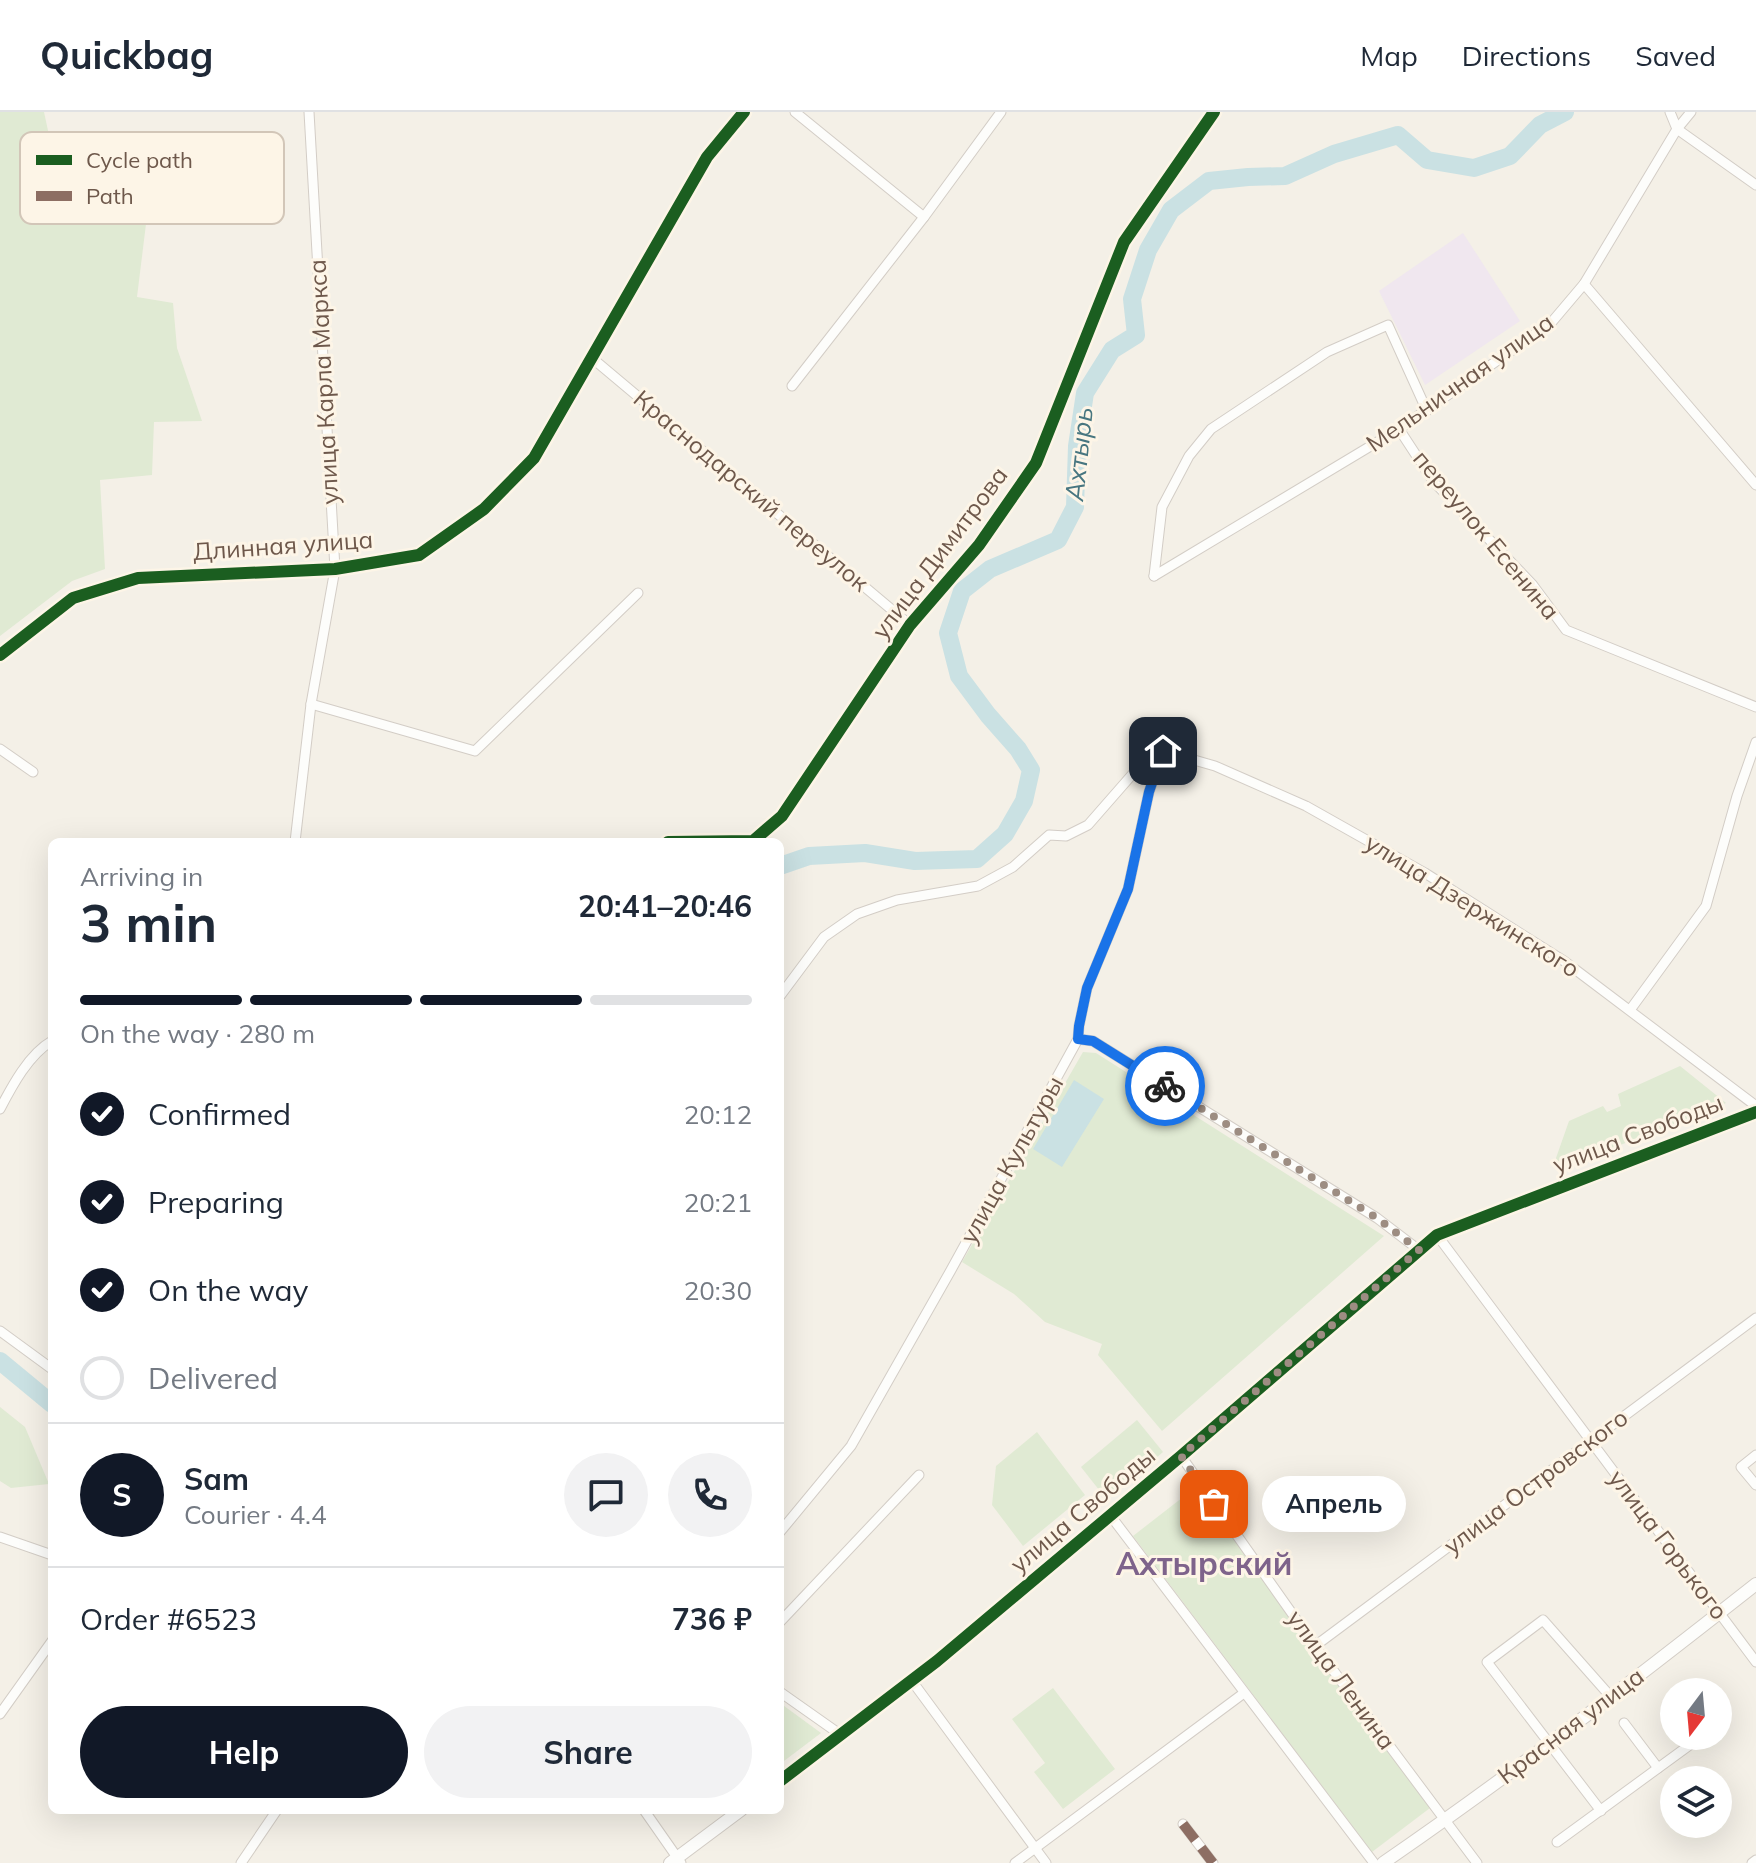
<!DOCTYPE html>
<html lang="en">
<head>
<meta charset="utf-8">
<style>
	body { margin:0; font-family:Mulish,sans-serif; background:#f2f2f3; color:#1f2937; height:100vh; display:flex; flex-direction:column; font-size:30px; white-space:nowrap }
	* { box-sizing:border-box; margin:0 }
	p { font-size:26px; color:#747a83 }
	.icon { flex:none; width:44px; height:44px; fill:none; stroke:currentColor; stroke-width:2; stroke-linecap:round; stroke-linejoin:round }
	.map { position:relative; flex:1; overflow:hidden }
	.drawer { position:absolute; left:48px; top:726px; width:736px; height:976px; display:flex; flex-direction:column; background:#fff; border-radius:12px; box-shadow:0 8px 32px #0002 }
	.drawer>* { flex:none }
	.needle { width:52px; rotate:196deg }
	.fabs { position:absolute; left:1660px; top:1566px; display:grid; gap:16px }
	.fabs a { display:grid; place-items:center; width:72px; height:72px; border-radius:50%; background:#fff; box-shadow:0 8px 32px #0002; font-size:40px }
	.pin { position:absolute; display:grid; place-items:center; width:68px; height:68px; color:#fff; margin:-34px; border-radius:16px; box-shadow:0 4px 12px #0006 }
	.courier { position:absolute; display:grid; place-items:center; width:80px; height:80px; margin:-40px; border:6px solid #1a73e8; border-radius:50%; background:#fff; color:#222; box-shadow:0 2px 10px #0007 }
	.bubble { position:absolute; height:56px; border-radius:28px; background:#fff; box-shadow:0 8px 32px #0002; font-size:26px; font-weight:700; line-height:56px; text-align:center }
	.head em { font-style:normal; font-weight:700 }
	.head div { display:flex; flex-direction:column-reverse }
	.head { display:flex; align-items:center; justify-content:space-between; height:136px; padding:0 32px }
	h1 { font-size:52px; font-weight:700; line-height:60px }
	.bar { display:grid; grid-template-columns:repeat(4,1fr); gap:12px 8px; align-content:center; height:96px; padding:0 32px }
	.bar i { height:10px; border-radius:6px; background:#e0e1e3 }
	.bar .active { background:#111827 }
	.bar p { grid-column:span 4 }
	.line { display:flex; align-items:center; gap:20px; padding:0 32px; border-top:2px solid #e0e1e3 }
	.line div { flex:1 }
	.round { display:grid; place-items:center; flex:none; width:84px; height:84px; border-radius:42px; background:#f2f2f3 }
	ol { padding:0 32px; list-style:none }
	li { display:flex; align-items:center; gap:24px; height:88px }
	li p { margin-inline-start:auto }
	li .icon { padding:8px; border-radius:50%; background:#111827; color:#fff; stroke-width:4 }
	li:last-child { color:#747a83 }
	li i { width:44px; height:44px; border:4px solid #e0e1e3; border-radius:50% }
	.button { display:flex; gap:16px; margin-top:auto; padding:16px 32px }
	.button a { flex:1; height:92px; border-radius:48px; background:#111827; color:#fff; font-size:32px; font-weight:700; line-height:92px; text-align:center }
	.button a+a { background:#f2f2f3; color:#1f2937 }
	header { display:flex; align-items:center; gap:48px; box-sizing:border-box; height:112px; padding:0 40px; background:#fff; border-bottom:2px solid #e0e1e3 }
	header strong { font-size:38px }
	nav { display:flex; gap:44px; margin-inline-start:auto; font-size:28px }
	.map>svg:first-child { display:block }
	.education { fill:#f0e7ef }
	.green { fill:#e0ead3 }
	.water { fill:#cae1e3 }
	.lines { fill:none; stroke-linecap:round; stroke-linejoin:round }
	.river { stroke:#cae1e3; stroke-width:18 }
	.minor-casing { stroke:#d3cdc6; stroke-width:11 }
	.tertiary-casing { stroke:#d3cdc6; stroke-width:14 }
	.minor { stroke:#fdfdfb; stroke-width:9 }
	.tertiary { stroke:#fdfdfb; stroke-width:12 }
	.quiet { stroke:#8d6e63; stroke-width:10; stroke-dasharray:20 10; stroke-linecap:butt }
	.cycleway-casing { stroke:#fdf5e7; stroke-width:17 }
	.cycleway { stroke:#1b5e20; stroke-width:12 }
	.done { stroke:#9d8d82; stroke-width:8; stroke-dasharray:0 14.4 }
	.route { stroke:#1a73e8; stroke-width:10 }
	.labels { text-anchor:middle; stroke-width:6; stroke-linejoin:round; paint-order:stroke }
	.street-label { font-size:24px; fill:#6e584b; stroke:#fdf5e7 }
	.water-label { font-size:26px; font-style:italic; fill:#477680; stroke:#fdf5e7 }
	.district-label { font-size:32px; font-weight:bold; fill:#7e638b; stroke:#fdf5e7 }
	.key { fill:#fdf5e7; stroke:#d2c6b8; stroke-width:2 }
	.key-label { font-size:22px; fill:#6e584b }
</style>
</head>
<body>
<header>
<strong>Quickbag</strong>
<nav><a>Map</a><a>Directions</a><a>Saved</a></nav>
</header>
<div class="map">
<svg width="1756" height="1751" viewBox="0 0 1756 1751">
	<rect width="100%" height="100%" fill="#f4f0e7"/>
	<!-- education -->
	<polygon class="education" points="1463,121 1520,209 1425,273 1379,179"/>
	<!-- green -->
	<g class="green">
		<polygon points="0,0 44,0 55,51 141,31 146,112 137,185 173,191 177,236 202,309 154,310 152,363 100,368 105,457 72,469 0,524"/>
		<polygon points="1083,940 1096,941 1384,1124 1162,1319 1098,1243 1102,1232 1045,1210 1014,1182 962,1150"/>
		<polygon points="1680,954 1726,991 1560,1057 1556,1046 1569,1009 1603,994 1607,1000 1621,994 1618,982"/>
		<polygon points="0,1295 25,1315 49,1372 11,1376 0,1369"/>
		<polygon points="1137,1308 1163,1340 1107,1388 1081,1355"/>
		<polygon points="1037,1320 1085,1383 1023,1434 992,1393 996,1354"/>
		<polygon points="1196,1375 1430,1696 1372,1740 1133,1424"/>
		<polygon points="1053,1576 1115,1657 1063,1697 1034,1660 1045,1651 1012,1607"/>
		<polygon points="780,1591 821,1621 780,1652"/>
	</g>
	<!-- water -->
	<polygon class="water" points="1074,968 1104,987 1062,1055 1033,1037"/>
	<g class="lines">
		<!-- river -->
		<g class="river">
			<polyline points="780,754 809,744 865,741 915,749 977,747 1005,722 1024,689 1031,658 1018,637 988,603 959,564 948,521 962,479 990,457 1058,428 1075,395 1077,334 1085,281 1112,238 1136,223 1132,187 1148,138 1171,98 1209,69 1248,65 1285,64 1334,42 1398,23 1427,48 1474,56 1510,44 1540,13 1565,0"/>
			<polyline points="0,1249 52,1292"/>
		</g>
		<!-- minor casing -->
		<g class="minor-casing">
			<g id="minor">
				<polyline points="795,0 924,105"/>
				<polyline points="1670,0 1677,17 1756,73"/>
				<polyline points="1584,172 1756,373"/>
				<polyline points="592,246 910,513"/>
				<polyline points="792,274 924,105 1001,0"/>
				<polyline points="1399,317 1433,369 1532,472 1566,518 1756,595"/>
				<polyline points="1154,464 1399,317 1551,211 1584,172 1677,17 1691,0"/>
				<polyline points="1154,464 1162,395 1189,344 1211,317 1327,240 1388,213 1427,299"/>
				<polyline points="0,543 73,486 138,466 335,457 419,443 484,397 534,346 707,45 744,0"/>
				<polyline points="311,592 475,639 638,481"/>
				<polyline points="0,637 33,660"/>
				<polyline points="1163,639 1215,654 1306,694 1425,761 1564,849 1756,994"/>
				<polyline points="295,730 311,592 335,457 309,0"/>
				<polyline points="668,730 753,729 782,704 910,513 979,433 1036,351 1124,130 1214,0"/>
				<polyline points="780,884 824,825 857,802 897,788 978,774 1013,755 1049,723 1066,724 1088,713 1137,657 1162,640"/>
				<polyline points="1630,898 1706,794 1737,684 1756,630"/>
				<polyline points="1078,927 1093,929 1377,1106 1419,1138"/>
				<path d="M0,997c12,-23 29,-55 52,-68"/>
				<polyline points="1437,1123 1756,1550"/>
				<polyline points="0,1219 52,1257"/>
				<polyline points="1756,1343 1741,1355 1756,1373"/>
				<polyline points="1181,1344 1315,1534 1477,1751"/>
				<polyline points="1110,1403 1374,1751"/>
				<polyline points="780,1420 851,1334 951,1158 1078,927 1079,914 1087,876 1128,777 1149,680 1163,639"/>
				<polyline points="0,1425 52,1443"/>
				<polyline points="780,1510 919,1363"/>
				<polyline points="1315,1534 1756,1206"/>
				<polyline points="912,1569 1046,1751"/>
				<polyline points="780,1580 841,1623"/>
				<polyline points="0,1602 52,1529"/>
				<polyline points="1624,1611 1658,1656"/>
				<polyline points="644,1698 681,1751"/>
				<polyline points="1601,1699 1487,1550 1543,1508 1611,1585"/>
				<polyline points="1183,1712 1213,1751"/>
				<polyline points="1557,1730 1702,1624"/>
				<polyline points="241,1751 277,1698"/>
				<polyline points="1015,1751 1244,1581"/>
				<polyline points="1752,1751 1756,1748"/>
			</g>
		</g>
		<!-- tertiary casing -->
		<g class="tertiary-casing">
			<g id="tertiary">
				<polyline points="780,1669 937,1549 1181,1344 1437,1123 1756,1000"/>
				<polyline points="670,1751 741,1698"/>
				<path d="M1383,1751c128,-88 251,-183 373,-279"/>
			</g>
		</g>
		<!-- minor -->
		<use href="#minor" class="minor"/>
		<!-- tertiary -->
		<use href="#tertiary" class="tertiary"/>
		<!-- quiet -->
		<polyline class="quiet" points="1183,1712 1213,1751"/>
		<!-- cycleway casing -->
		<g class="cycleway-casing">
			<g id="cycleway">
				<polyline points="0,543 73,486 138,466 335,457 419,443 484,397 534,346 707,45 744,0"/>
				<polyline points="668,730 753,729 782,704 910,513 979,433 1036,351 1124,130 1214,0"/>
				<polyline points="780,1669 937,1549 1181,1344 1437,1123 1756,1000"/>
			</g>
		</g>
		<!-- cycleway -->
		<use href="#cycleway" class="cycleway"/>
	</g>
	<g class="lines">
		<!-- done -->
		<polyline class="done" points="1165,974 1377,1106 1419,1138 1181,1344 1214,1392"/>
		<!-- route -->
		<polyline class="route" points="1163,639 1149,680 1128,777 1087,876 1079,914 1078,927 1093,929 1165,974"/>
	</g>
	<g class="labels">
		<!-- street labels -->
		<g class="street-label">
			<text transform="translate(324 270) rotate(-93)" y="8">улица Карла Маркса</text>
			<text transform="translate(1460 271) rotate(-35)" y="8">Мельничная улица</text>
			<text transform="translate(751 379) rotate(40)" y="8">Краснодарский переулок</text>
			<text transform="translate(1486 423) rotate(50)" y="8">переулок Есенина</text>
			<text transform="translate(283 434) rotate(-4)" y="8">Длинная улица</text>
			<text transform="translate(940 441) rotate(-53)" y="8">улица Димитрова</text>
			<text transform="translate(1472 794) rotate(32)" y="8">улица Дзержинского</text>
			<text transform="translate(1638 1022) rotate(-21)" y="8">улица Свободы</text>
			<text transform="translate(1012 1048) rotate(-61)" y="8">улица Культуры</text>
			<text transform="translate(1536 1370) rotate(-37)" y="8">улица Островского</text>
			<text transform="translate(1083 1398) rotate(-40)" y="8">улица Свободы</text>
			<text transform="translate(1668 1433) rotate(53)" y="8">улица Горького</text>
			<text transform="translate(1341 1568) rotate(54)" y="8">улица Ленина</text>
			<text transform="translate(1571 1614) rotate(-37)" y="8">Красная улица</text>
		</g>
		<!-- water labels -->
		<g class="water-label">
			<text transform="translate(1079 342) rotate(-84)" y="9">Ахтырь</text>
		</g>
		<!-- district labels -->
		<g class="district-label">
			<text x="1204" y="1463">Ахтырский</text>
		</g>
	</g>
	<!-- legend -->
	<rect x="20" y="20" width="264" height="92" rx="12" class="key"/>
	<rect x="36" y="43" width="36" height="10" fill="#1b5e20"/>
	<rect x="36" y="79" width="36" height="10" fill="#8d6e63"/>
	<g class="key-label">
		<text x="86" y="56">Cycle path</text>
		<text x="86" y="92">Path</text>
	</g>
</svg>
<div class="fabs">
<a><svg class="needle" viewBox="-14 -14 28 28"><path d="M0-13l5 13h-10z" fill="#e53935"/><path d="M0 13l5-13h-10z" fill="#747a83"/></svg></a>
<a><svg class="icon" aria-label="layers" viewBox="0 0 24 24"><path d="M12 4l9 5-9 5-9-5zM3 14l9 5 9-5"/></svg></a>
</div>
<div class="pin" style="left:1214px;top:1392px;background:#ea580c"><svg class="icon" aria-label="bag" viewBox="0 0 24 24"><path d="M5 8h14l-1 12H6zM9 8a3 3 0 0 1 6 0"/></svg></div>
<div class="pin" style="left:1163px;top:639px;background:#1f2937"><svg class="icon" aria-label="home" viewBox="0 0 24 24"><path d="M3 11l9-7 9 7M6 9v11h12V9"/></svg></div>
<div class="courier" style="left:1165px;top:974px"><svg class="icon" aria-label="bike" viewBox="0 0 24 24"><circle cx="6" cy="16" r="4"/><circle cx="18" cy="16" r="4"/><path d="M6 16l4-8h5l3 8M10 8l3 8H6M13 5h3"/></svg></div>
<div class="bubble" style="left:1262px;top:1364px;width:144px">Апрель</div>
<section class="drawer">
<div class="head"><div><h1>3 min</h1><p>Arriving in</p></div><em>20:41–20:46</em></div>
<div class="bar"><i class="active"></i><i class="active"></i><i class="active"></i><i></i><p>On the way · 280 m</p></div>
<ol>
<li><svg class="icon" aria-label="check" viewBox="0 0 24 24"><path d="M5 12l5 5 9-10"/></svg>Confirmed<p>20:12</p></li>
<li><svg class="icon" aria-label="check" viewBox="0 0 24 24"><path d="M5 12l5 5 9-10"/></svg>Preparing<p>20:21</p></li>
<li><svg class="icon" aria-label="check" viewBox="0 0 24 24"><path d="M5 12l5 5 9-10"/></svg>On the way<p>20:30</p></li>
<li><i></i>Delivered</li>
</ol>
<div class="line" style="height:144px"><b class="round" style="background:#111827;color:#fff">S</b><div><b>Sam</b><p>Courier · 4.4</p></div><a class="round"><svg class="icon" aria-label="chat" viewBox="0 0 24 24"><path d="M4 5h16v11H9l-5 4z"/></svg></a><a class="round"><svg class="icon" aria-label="phone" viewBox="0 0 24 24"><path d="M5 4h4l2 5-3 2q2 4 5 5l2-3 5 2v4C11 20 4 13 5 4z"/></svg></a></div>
<div class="line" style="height:104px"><div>Order #6523</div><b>736 ₽</b></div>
<div class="button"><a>Help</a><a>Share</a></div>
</section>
</div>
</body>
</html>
